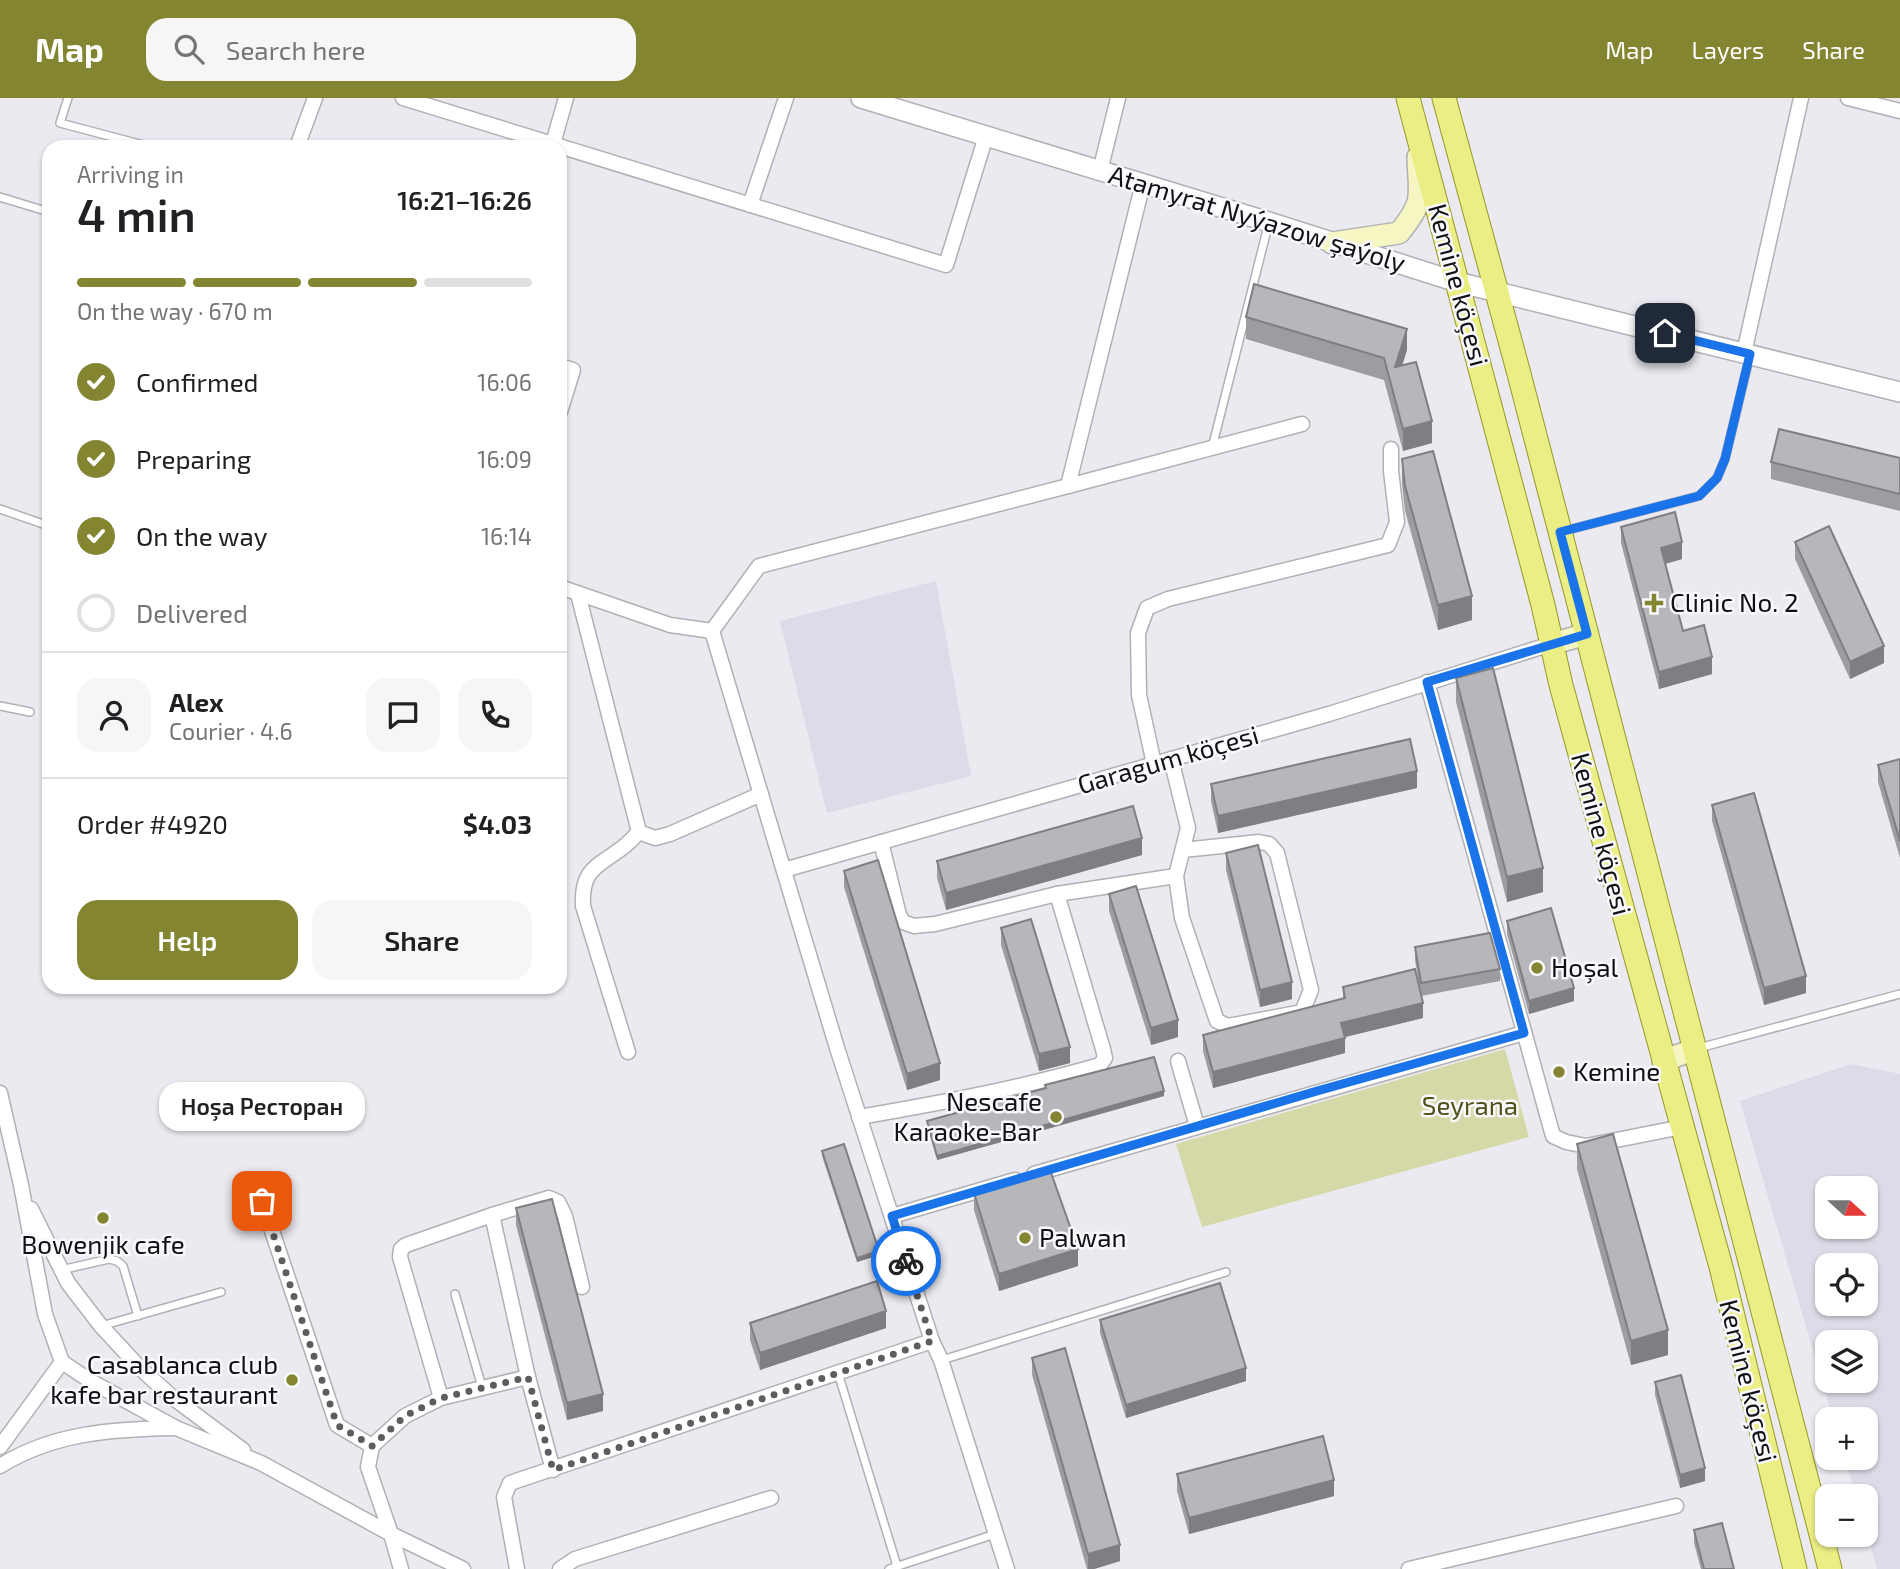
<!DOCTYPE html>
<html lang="en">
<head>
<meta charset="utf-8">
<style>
	body { margin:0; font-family:"Exo 2",sans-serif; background:#f6f6f6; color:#202124; height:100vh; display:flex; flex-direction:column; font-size:26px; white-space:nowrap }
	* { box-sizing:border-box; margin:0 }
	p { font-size:23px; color:#757577 }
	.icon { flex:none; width:38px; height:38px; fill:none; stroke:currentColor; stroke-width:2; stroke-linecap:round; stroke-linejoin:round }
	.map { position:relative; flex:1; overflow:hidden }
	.panel { position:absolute; left:42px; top:42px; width:525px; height:854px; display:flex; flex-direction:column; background:#fff; border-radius:21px; box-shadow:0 2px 5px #0004 }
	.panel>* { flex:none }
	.needle { width:46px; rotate:111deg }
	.tools { position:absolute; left:1815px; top:1078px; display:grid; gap:14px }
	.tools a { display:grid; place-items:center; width:63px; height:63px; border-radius:14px; background:#fff; box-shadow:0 2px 5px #0004; font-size:35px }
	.pin { position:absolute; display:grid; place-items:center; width:60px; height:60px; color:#fff; margin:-30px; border-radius:14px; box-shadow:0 4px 10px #0006 }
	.courier { position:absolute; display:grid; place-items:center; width:70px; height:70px; margin:-35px; border:5px solid #1a73e8; border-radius:50%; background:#fff; color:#222; box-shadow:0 2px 9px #0007 }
	.bubble { position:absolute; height:49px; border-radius:21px; background:#fff; box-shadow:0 2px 5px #0004; font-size:23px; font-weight:600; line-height:49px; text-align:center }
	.overview em { font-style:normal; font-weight:600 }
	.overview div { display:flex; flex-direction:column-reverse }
	.overview { display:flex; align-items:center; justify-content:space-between; height:119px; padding:0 35px }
	h1 { font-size:46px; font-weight:600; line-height:52px }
	.bar { display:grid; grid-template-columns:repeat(4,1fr); gap:10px 7px; align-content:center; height:84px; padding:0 35px }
	.bar i { height:9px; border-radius:5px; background:#e0e0e0 }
	.bar .active { background:#838530 }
	.bar p { grid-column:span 4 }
	.line { display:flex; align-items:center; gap:18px; padding:0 35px; border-top:2px solid #e0e0e0 }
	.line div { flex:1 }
	.round { display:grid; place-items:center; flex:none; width:74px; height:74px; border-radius:21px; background:#f6f6f6 }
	ol { padding:0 35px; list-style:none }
	li { display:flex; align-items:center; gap:21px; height:77px }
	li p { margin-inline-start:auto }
	li .icon { padding:7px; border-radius:50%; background:#838530; color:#fff; stroke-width:4 }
	li:last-child { color:#757577 }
	li i { width:38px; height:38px; border:4px solid #e0e0e0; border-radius:50% }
	.primary-button { display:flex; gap:14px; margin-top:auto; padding:14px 35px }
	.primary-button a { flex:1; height:80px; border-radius:21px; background:#838530; color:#fff; font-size:28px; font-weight:600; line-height:80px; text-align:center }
	.primary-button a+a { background:#f6f6f6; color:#202124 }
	header { display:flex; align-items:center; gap:42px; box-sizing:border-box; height:98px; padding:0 35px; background:#838530; color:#fff }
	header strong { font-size:33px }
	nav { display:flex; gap:38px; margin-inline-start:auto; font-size:24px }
	.search { width:490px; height:63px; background:#f6f6f6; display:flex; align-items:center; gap:18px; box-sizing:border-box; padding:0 24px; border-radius:21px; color:#757577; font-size:26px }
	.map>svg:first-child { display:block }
	.built { fill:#dcdbe7; fill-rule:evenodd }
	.green { fill:#d5d9a8 }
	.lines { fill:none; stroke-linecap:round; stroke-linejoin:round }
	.service-casing { stroke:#b0b0b5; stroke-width:10 }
	.minor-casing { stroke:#b0b0b5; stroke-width:17 }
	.tertiary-casing { stroke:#b0b0b5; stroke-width:22 }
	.secondary-casing { stroke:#b0b0b5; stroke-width:24 }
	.primary-casing { stroke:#969828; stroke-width:25 }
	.service { stroke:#fff; stroke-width:7 }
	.minor { stroke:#fff; stroke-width:14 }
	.tertiary { stroke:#fff; stroke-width:19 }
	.secondary { stroke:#f5f6c2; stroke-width:21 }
	.primary { stroke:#ebed85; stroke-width:23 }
	.wall { fill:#9d9da1 }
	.shaded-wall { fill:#7f7f83 }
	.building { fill:#b6b6bb; stroke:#7f7f83; stroke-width:2 }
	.done { stroke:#5d5c60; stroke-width:7; stroke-dasharray:0 12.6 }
	.route { stroke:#1a73e8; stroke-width:9 }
	.poi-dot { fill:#838530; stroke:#f8f8fd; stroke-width:2.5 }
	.labels { text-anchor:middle; stroke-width:5; stroke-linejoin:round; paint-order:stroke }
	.street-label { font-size:26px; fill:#111012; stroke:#f8f8fd }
	.poi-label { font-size:26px; fill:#111012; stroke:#f8f8fd; text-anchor:start }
	.park-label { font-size:26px; fill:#50521a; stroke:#f8f8fd }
</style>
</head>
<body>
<header>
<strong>Map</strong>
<div class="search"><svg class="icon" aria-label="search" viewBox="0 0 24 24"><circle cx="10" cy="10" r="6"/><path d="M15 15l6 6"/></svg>Search here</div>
<nav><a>Map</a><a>Layers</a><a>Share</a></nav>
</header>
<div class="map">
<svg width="1900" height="1471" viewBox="0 0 1900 1471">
	<rect width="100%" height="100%" fill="#ebeaf0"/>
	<!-- built -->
	<g class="built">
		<polygon points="936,483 971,678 827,715 780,523"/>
		<path d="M1851,966l49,10v495h-23l-11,-40v-33h-10l-11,-38h21v-39h-33l-93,-318zM1827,1090h39v39h-39zM1827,1167h39v39h-39zM1827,1244h39v39h-39z"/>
	</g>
	<!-- green -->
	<polygon class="green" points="1505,951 1529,1039 1202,1129 1176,1046"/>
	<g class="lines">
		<!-- service casing -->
		<g class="service-casing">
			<g id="service">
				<polyline points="68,0 60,25 151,49"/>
				<polyline points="0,99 49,114"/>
				<polyline points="1212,350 1269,124"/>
				<polyline points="0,411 49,428"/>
				<polyline points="1564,433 1699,398 1717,380 1725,361 1750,257"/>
				<polyline points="0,608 30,614"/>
				<polyline points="1699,950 1900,896"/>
				<polyline points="61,1172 109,1161 117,1163 123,1168 138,1218"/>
				<polyline points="455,1196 482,1289"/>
				<polyline points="101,1228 221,1194"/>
				<polyline points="942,1262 1226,1174"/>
				<polyline points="838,1275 897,1468"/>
				<polyline points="889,1471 995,1436"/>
			</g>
		</g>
		<!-- minor casing -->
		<g class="minor-casing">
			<g id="minor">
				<polyline points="403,0 946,167 986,38"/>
				<polyline points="1848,0 1900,13"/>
				<polyline points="297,49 315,0"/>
				<polyline points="552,49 566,0"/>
				<polyline points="1100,73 1118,0"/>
				<polyline points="750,107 786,0"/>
				<polyline points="1744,255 1801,0"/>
				<polyline points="560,268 573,272 560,314"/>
				<polyline points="1068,388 1302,326"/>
				<polyline points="560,489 670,527 712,533 837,950 932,1243 941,1262 1007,1471"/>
				<polyline points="578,496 639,734 655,740 670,736 761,696"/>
				<polyline points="712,533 759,468 1068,388 1143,85"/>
				<polyline points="1427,584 1553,1038 1566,1044 1586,1048 1682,1029"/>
				<polyline points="1171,661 1188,730 1176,778 1182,820 1217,923 1228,928 1302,914 1311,892 1277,755 1269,746 1259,744 1183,752"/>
				<polyline points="1154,666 1139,597 1138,535 1147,510 1168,501 1388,447 1397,424 1391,373 1391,351"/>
				<polyline points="881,744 899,817 903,824 914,828 935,826 1057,796 1176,778"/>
				<polyline points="784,772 1329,616 1551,546"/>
				<path d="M628,954l-45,-146c-2,-37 14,-39 39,-58 6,-4 12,-11 17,-16"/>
				<polyline points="1178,963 1197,1028"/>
				<polyline points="0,995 21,1087 45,1216 62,1264 92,1284 176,1330 261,1365 391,1436 463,1471"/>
				<path d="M859,1019c82,-14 162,-29 241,-52l5,-7 -2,-9 -46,-155"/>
				<polyline points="1034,1076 1524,935"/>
				<polyline points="262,1103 337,1327 372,1348 368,1369 391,1436 401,1471"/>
				<polyline points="31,1111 68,1185 101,1228 140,1270 172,1299 243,1352"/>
				<polyline points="492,1117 528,1279 553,1372"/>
				<polyline points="892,1118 1015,1082"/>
				<polyline points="441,1300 528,1279"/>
				<polyline points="372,1348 405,1318 441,1300 400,1159 401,1151 406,1147 492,1117 549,1100 558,1104 565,1118 582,1189"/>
				<polyline points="0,1349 62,1264"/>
				<path d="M0,1368c53,-33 112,-37 174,-38"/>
				<polyline points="517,1471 504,1399 510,1385 932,1243"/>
				<polyline points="560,1471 575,1461 771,1400"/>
				<polyline points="1409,1471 1676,1408"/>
			</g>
		</g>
		<!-- tertiary casing -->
		<g class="tertiary-casing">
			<polyline id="tertiary" points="861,0 1269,124 1457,184 1900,294"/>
		</g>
		<!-- secondary casing -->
		<g class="secondary-casing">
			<g id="secondary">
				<path d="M1332,145l67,-10c27,-33 20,-37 19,-76"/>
				<polyline points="1551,546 1587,536"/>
				<polyline points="1663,963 1695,951"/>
			</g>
		</g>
		<!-- primary casing -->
		<g class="primary-casing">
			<g id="primary">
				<polyline points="1408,0 1543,507 1561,587 1721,1169 1795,1471"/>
				<polyline points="1444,0 1518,272 1830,1471"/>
			</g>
		</g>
		<!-- service -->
		<use href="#service" class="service"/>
		<!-- minor -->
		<use href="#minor" class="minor"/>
		<!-- tertiary -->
		<use href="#tertiary" class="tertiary"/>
		<!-- secondary -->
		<use href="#secondary" class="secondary"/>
		<!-- primary -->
		<use href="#primary" class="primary"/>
	</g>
	<!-- wall -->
	<g class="wall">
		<polygon points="1246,219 1407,252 1402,267 1432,345 1403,353 1384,282 1246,241"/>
		<polygon points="1900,360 1900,413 1771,381 1771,364"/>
		<polygon points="1402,361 1472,522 1438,532 1405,413 1402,386"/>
		<polygon points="1621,429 1682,461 1665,466 1683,533 1712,576 1659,591 1621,445"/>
		<polygon points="1795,444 1884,565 1850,581 1795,461"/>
		<polygon points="1456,580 1543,794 1507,804 1456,604"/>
		<polygon points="1900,661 1900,760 1878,684 1878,667"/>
		<polygon points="1211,686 1417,690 1218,735 1211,703"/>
		<polygon points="1712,707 1806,895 1764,907 1712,723"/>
		<polygon points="1226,755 1292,901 1260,909 1226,772"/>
		<polygon points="1142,757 946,812 937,780 937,763"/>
		<polygon points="844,773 940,982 907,992 844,789"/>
		<polygon points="1109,796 1178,939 1151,947 1109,813"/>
		<polygon points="1507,823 1574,903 1529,916 1507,836"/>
		<polygon points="1001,830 1070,965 1039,973 1001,847"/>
		<polygon points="1415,849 1500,871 1500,883 1421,898 1415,862"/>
		<polygon points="1343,889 1423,920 1345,939 1345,955 1213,990 1203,953 1203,937 1343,901"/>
		<polygon points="1164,998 937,1062 927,1027 927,1023"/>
		<polygon points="1577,1046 1668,1257 1631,1267 1577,1071"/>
		<polygon points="822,1053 879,1157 857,1164 822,1058"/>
		<polygon points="974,1095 1078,1168 999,1193 974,1112"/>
		<polygon points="516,1110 603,1313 567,1322 516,1127"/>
		<polygon points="1100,1222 1246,1283 1126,1320 1100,1235"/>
		<polygon points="750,1225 886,1230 760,1272 750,1242"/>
		<polygon points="1032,1260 1120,1463 1094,1471 1087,1471 1032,1277"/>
		<polygon points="1655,1284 1705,1383 1680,1390 1655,1297"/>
		<polygon points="1177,1376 1334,1398 1189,1436 1177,1393"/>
		<polygon points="1694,1432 1734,1471 1701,1471 1694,1445"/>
	</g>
	<!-- shaded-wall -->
	<g class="shaded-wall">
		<polygon points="1407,231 1407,252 1395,291 1395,269"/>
		<polygon points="1432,323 1432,345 1403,353 1403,331"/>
		<polygon points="1682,444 1682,461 1661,467 1661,450"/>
		<polygon points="1472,498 1472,522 1438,532 1438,507"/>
		<polygon points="1884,548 1884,565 1850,581 1850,564"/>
		<polygon points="1712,559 1712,576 1659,591 1659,574"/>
		<polygon points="1417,673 1417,690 1218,735 1218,718"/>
		<polygon points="1142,740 1142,757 946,812 946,795"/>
		<polygon points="1543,770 1543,794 1507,804 1507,779"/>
		<polygon points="1806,878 1806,895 1764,907 1764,890"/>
		<polygon points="1292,884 1292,901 1260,909 1260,892"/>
		<polygon points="1574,890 1574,903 1529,916 1529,903"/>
		<polygon points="1423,905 1423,920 1341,940 1341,925"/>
		<polygon points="1178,922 1178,939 1151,947 1151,930"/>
		<polygon points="1345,940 1345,955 1213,990 1213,974"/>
		<polygon points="1070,949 1070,965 1039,973 1039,956"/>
		<polygon points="940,965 940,982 907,992 907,976"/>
		<polygon points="1164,993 1164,998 937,1062 937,1058"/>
		<polygon points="1078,1151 1078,1168 999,1193 999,1176"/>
		<polygon points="879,1153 879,1157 857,1164 857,1160"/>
		<polygon points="886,1213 886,1230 760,1272 760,1255"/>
		<polygon points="1668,1232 1668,1257 1631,1267 1631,1243"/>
		<polygon points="1246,1270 1246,1283 1126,1320 1126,1307"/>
		<polygon points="603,1296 603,1313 567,1322 567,1305"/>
		<polygon points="1705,1370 1705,1383 1680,1390 1680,1377"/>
		<polygon points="1334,1382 1334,1398 1189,1436 1189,1420"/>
		<polygon points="1120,1447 1120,1463 1094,1471 1088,1471 1088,1456"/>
	</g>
	<!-- building -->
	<g class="building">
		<polygon points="1254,186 1407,231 1395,269 1416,264 1432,323 1403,331 1384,260 1246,219"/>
		<polygon points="1779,331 1900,360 1900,396 1771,364"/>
		<polygon points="1433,353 1472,498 1438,507 1405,388 1402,361"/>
		<polygon points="1675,414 1682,444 1661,450 1683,533 1704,527 1712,559 1659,574 1621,429"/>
		<polygon points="1829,428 1884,548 1850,564 1795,444"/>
		<polygon points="1493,570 1543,770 1507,779 1456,580"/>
		<polygon points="1410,641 1417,673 1218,718 1211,686"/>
		<polygon points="1900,661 1900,743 1878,667"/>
		<polygon points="1754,695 1806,878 1764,890 1712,707"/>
		<polygon points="1133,708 1142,740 946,795 937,763"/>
		<polygon points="1258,747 1292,884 1260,892 1226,755"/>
		<polygon points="878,762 940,965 907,976 844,773"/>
		<polygon points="1136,788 1178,922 1151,930 1109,796"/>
		<polygon points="1551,810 1574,890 1529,903 1507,823"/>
		<polygon points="1031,821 1070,949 1039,956 1001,830"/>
		<polygon points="1490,835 1500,871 1421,885 1415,849"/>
		<polygon points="1415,871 1423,905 1341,925 1345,940 1213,974 1203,937 1345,900 1343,889"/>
		<polygon points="1154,959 1164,993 937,1058 927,1023 1046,990 1045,987"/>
		<polygon points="1613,1036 1668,1232 1631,1243 1577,1046"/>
		<polygon points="844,1046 879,1153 857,1160 822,1053"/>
		<polygon points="1049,1069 1078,1151 999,1176 974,1095"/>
		<polygon points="552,1101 603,1296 567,1305 516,1110"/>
		<polygon points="877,1183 886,1213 760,1255 750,1225"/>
		<polygon points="1220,1185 1246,1270 1126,1307 1100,1222"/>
		<polygon points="1065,1250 1120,1447 1088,1456 1032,1260"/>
		<polygon points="1681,1277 1705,1370 1680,1377 1655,1284"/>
		<polygon points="1323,1338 1334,1382 1189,1420 1177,1376"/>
		<polygon points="1722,1425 1734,1471 1704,1471 1694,1432"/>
	</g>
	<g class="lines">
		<!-- done -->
		<polyline class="done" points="262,1103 337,1327 372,1348 405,1318 441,1300 528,1279 553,1372 932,1243 906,1163"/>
		<!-- route -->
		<polyline class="route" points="906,1163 892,1118 1317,993 1524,935 1427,584 1587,536 1560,434 1699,398 1717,380 1725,361 1750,256 1665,235"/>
	</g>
	<!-- markers -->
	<g class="poi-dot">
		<path d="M1650.5 494.5h7v7h7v7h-7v7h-7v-7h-7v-7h7z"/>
		<circle cx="1537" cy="870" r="7"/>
		<circle cx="1559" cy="974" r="7"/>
		<circle cx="1056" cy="1019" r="7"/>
		<circle cx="103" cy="1120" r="7"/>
		<circle cx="1025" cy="1140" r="7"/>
		<circle cx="292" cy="1282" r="7"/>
	</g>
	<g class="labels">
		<!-- street labels -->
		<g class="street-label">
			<text transform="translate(1257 121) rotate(17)" y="9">Atamyrat Nyýazow şaýoly</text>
			<text transform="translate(1458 187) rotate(75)" y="9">Kemine köçesi</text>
			<text transform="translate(1168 662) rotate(-16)" y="9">Garagum köçesi</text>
			<text transform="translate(1601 736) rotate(75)" y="9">Kemine köçesi</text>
			<text transform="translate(1748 1283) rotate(76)" y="9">Kemine köçesi</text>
		</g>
		<!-- poi labels -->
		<g class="poi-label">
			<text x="1670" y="514">Clinic No. 2</text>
			<text x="1551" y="879">Hoşal</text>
			<text x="1573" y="983">Kemine</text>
			<text x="1042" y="1013" text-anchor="end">Nescafe<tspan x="1042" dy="30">Karaoke-Bar</tspan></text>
			<text x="1039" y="1149">Palwan</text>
			<text x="103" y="1156" text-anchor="middle">Bowenjik cafe</text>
			<text x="278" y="1276" text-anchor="end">Casablanca club<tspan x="278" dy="30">kafe bar restaurant</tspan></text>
		</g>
		<!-- park labels -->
		<g class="park-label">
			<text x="1470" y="1017">Seyrana</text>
		</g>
	</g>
</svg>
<div class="tools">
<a><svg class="needle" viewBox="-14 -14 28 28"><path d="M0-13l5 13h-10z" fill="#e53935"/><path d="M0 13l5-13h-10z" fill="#757577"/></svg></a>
<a><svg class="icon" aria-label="locate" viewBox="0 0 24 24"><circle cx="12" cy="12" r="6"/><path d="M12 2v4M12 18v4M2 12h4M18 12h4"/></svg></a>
<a><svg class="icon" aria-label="layers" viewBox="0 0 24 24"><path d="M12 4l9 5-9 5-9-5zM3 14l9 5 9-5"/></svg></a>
<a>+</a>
<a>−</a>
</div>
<div class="pin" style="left:262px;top:1103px;background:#ea580c"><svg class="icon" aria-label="bag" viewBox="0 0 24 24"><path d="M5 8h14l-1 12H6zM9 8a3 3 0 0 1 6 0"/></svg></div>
<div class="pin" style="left:1665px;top:235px;background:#1f2937"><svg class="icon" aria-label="home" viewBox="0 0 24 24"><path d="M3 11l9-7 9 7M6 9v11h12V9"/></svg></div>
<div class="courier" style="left:906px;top:1163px"><svg class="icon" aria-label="bike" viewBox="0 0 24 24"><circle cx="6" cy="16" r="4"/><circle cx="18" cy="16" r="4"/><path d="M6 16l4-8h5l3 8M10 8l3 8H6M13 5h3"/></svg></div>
<div class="bubble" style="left:159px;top:984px;width:206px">Hoşa Ресторан</div>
<section class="panel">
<div class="overview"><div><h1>4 min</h1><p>Arriving in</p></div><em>16:21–16:26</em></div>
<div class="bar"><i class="active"></i><i class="active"></i><i class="active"></i><i></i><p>On the way · 670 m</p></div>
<ol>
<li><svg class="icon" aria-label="check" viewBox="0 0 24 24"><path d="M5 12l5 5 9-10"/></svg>Confirmed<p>16:06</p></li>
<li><svg class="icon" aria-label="check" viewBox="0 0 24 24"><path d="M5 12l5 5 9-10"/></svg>Preparing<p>16:09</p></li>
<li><svg class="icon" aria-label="check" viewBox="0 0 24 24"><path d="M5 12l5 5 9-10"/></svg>On the way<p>16:14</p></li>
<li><i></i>Delivered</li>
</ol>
<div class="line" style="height:126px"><a class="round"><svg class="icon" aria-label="person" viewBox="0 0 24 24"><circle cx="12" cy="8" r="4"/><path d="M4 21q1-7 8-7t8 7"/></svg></a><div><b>Alex</b><p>Courier · 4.6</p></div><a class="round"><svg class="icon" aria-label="chat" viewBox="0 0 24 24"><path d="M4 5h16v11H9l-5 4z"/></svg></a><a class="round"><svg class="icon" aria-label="phone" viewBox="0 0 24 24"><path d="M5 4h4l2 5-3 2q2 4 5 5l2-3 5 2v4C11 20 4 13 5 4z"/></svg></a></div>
<div class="line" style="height:91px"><div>Order #4920</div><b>$4.03</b></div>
<div class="primary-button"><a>Help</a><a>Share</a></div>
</section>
</div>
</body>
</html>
